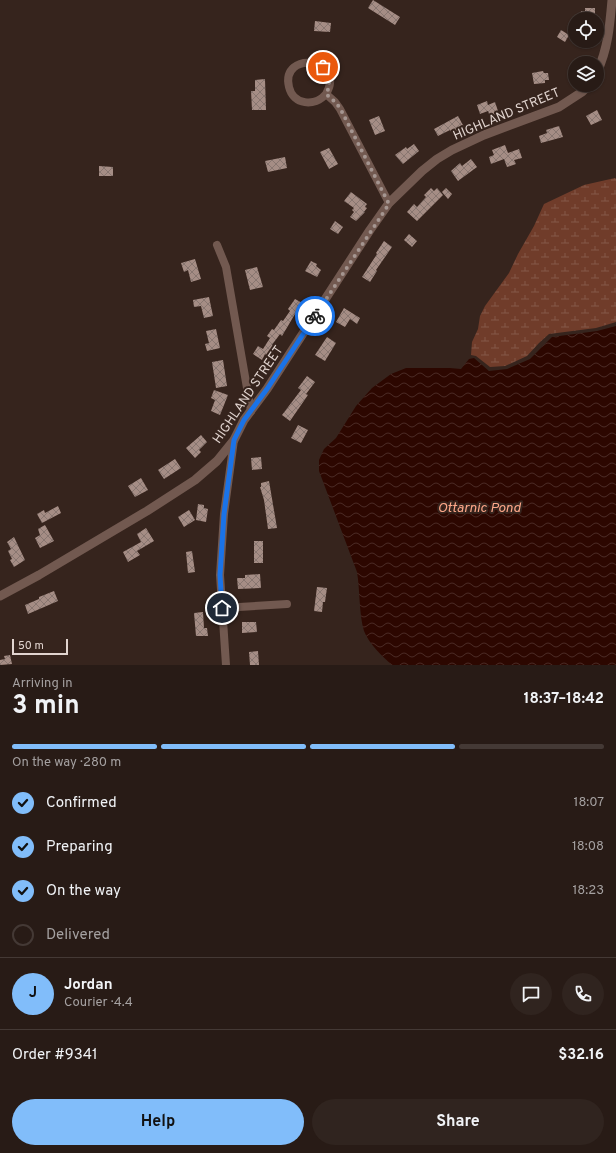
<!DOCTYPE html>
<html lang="en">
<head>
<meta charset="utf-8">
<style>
	body { margin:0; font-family:Overpass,sans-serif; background:#30241f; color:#f1f3f6; height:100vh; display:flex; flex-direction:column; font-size:15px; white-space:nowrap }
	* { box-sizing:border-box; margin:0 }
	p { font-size:13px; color:#a5a1a1 }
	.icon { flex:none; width:22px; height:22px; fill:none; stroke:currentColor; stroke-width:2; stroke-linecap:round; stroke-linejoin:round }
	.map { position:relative; height:665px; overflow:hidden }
	.sheet { display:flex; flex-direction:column; background:#281b16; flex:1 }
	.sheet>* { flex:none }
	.fabs { position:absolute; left:568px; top:12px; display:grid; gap:8px }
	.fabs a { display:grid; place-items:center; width:36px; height:36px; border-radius:50%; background:#281b16; box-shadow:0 1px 3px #0004,0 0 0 1px #443935; font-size:20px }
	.scale { position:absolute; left:12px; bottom:10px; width:56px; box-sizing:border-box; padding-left:4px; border:2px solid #e1d4cf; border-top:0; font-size:11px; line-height:14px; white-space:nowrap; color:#e1d4cf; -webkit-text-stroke:3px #36241d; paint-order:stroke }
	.pin { position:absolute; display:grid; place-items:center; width:34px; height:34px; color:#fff; margin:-17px; border:2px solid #fff; border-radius:50%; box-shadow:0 1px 4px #0007 }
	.courier { position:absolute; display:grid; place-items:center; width:40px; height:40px; margin:-20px; border:3px solid #1a73e8; border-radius:50%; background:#fff; color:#222; box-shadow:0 1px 5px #0007 }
	.head em { font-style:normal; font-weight:700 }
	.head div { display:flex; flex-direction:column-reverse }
	.head { display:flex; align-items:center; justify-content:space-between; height:68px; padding:0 12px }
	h1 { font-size:26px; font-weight:700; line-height:30px }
	.bar { display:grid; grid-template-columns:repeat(4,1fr); gap:6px 4px; align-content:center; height:48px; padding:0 12px }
	.bar i { height:5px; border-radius:3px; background:#443935 }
	.bar .active { background:#81bdfa }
	.bar p { grid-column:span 4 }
	.line { display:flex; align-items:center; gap:10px; padding:0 12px; border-top:1px solid #443935 }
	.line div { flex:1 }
	.round { display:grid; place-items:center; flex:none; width:42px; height:42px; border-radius:21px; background:#30241f }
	ol { padding:0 12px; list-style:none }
	li { display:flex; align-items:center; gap:12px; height:44px }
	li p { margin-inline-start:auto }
	li .icon { padding:4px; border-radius:50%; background:#81bdfa; color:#111; stroke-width:4 }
	li:last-child { color:#a5a1a1 }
	li i { width:22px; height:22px; border:2px solid #443935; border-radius:50% }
	.primary-button { display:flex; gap:8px; margin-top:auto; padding:8px 12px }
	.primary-button a { flex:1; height:46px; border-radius:24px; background:#81bdfa; color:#111; font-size:16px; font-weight:700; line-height:46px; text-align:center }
	.primary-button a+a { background:#30241f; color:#f1f3f6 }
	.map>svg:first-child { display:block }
	.wetland { fill:url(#wetland-marsh) }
	.water { fill:url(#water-waves) }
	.building { fill:url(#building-cross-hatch) }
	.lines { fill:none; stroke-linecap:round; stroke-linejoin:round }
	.minor { stroke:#725950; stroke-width:8 }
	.tertiary { stroke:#725950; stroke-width:9 }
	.done { stroke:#a59691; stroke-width:4; stroke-dasharray:0 7.2 }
	.route { stroke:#1a73e8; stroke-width:5 }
	.labels { text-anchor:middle; stroke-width:4; stroke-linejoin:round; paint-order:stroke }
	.street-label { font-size:13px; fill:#e1d4cf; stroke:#36241d }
	.water-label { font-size:14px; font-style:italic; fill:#fda789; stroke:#36241d }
</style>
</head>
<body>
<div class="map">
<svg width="616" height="665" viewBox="0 0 616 665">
	<defs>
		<pattern id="wetland-marsh" width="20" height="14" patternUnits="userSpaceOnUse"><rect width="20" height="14" fill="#703c2a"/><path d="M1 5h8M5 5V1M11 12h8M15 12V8" fill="none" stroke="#845748"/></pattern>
		<pattern id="water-waves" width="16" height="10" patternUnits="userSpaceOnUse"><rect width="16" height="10" fill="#2c0700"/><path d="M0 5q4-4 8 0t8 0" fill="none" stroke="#4a2a24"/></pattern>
		<pattern id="building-cross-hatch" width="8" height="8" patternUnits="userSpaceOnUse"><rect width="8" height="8" fill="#a58d85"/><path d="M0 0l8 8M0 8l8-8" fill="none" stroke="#887670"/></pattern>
	</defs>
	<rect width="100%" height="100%" fill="#36241d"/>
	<!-- wetland -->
	<polygon class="wetland" points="615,178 616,179 616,322 596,328 549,334 539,343 527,356 505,366 490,367 476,356 471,355 472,342 478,329 480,316 485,306 509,273 518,254 534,226 544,204 584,185"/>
	<!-- water -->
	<path class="water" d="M616,326v339h-224c-10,-9 -23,-21 -28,-34 -5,-16 -4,-41 -7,-59l-38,-101v-11l5,-11 12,-11 20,-32 16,-18 19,-14 15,-6h44l11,1 8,-10 5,-1 15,13 18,-2 23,-10 22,-22 45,-6z"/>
	<!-- building -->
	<g class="building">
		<polygon points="373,0 400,17 395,25 368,8"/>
		<polygon points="585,8 595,8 595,19 580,19 581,11 585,11"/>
		<polygon points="315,21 331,23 330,32 314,31"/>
		<polygon points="561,30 569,35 565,42 557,37"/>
		<polygon points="543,71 544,73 548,73 549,80 545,80 545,83 534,84 532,73"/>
		<polygon points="265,79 266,110 252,110 251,91 255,91 255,80"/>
		<polygon points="487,101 488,105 495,102 499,114 490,117 488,111 480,114 477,105"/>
		<polygon points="597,110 602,120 591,125 586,116"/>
		<polygon points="379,116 385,131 375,135 369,120"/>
		<polygon points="458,116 464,127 452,133 450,130 438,136 434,129"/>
		<polygon points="559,126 563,137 541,143 539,136 547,133 546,130"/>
		<polygon points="414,144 419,151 403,164 395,155 406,147 407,149"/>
		<polygon points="505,145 508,153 519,149 522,158 514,160 516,164 507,167 504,159 491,164 489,157 494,155 492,150"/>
		<polygon points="329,148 338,164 329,169 320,152"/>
		<polygon points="285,157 287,168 268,172 265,161"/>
		<polygon points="471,159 477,167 458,181 451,171 460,163 462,166"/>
		<polygon points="99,166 113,167 113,176 99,176"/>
		<polygon points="431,188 434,191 437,188 443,195 417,221 407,212 414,204 417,207 426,197 424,195"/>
		<polygon points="446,188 452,194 448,199 442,192"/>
		<polygon points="351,192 367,204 365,207 367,208 364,212 365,212 356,221 350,217 354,212 352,210 354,208 344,201"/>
		<polygon points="335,221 343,227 338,234 330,229"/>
		<polygon points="409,234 417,241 412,247 404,240"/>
		<polygon points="384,241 392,247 376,270 377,271 370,282 362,277 377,254 376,253"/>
		<polygon points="195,259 201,279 191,282 188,270 184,272 181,263"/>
		<polygon points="311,261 317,264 316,266 321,270 317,277 305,271"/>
		<polygon points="257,267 263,287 250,290 245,270"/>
		<polygon points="209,297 213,316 204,318 201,306 194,307 193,300"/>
		<polygon points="295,299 304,304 297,315 295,314 282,336 280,334 272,345 275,347 269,357 265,354 262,360 253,354 258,346 263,349 270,338 267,336 272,329 274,330 281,320 283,321 290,311 288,309"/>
		<polygon points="344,308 360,318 357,324 350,319 345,327 336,322"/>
		<polygon points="216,329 220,348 207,351 205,344 209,343 206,331"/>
		<polygon points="327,337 336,343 325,361 315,355"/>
		<polygon points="223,360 227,386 216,388 212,362"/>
		<polygon points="307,376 315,382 306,394 308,395 290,421 282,415 301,390 298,388"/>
		<polygon points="214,390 228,395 220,415 211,411 215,400 211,398"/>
		<polygon points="298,425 308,430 301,443 291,438"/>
		<polygon points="201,435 207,442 199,450 201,452 195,458 186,448"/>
		<polygon points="261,457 262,469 252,470 251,458"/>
		<polygon points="175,459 181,468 164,479 158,470"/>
		<polygon points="141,478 148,490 135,497 128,486"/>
		<polygon points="269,481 277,528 268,529 264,500 260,487 261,487 261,483"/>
		<polygon points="198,504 204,505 204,508 208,509 206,522 196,520"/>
		<polygon points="58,506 61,513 42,523 37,514 44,510 45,513"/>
		<polygon points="189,510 195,520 184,527 178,517"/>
		<polygon points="45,525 54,541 40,548 35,538 40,535 38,529"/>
		<polygon points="146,528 154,541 137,551 140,555 128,562 123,552 141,542 137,534"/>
		<polygon points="14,537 25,560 14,567 10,560 12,559 8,551 11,549 7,542"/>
		<rect x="254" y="541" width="9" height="22"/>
		<polygon points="192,551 195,572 188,573 186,552"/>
		<polygon points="260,574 261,588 238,589 237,578 245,578 245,575"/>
		<polygon points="317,587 327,588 325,602 323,602 322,612 314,611"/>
		<polygon points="54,591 58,601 28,614 25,605 39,599 39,597"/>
		<polygon points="203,612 204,628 207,628 208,636 196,636 194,613"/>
		<polygon points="242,622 256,622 257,632 242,633"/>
		<polygon points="258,651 259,665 250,665 249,652"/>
		<polygon points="10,655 12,664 0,665 0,660 5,659 4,656"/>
	</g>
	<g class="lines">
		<!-- minor -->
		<g class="minor">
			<path d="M326,94c-11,13 -33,11 -37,-7 -9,-37 58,-29 37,7l9,8 5,7 49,94"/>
			<polyline points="217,245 226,267 251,411"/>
			<polyline points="222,608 287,604"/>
			<polyline points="226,665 220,575 224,514 234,440"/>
		</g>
		<!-- tertiary -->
		<g class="tertiary">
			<path d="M597,72c11,-23 13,-48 15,-72"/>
			<polyline points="0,596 39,575 147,511 195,480 217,461 234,440 244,420 267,389 370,230 389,203 422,171 437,159 452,150 484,135 559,107 582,92 589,85"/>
		</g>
	</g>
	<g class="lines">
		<!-- done -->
		<path class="done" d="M315,316l74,-112 -49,-96 -5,-6 -9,-8c5,-9 4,-19 -3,-27"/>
		<!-- route -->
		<polyline class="route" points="222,608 220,575 224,514 234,440 244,420 267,389 315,316"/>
	</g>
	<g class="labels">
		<!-- street labels -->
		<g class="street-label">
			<text transform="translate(506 113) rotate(-23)" y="5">HIGHLAND STREET</text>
			<text transform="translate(247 394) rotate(-56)" y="5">HIGHLAND STREET</text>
		</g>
		<!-- water labels -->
		<g class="water-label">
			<text x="479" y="512">Ottarnic Pond</text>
		</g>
	</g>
</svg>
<div class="fabs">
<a><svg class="icon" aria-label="locate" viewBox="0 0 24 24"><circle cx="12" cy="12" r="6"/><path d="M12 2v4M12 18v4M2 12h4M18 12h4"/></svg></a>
<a><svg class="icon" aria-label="layers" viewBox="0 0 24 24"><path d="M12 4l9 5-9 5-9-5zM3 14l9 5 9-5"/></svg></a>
</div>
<div class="scale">50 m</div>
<div class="pin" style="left:323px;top:67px;background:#ea580c"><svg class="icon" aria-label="bag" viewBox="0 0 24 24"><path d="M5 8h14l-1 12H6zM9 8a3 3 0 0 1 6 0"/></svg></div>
<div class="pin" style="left:222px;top:608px;background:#1f2937"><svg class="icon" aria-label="home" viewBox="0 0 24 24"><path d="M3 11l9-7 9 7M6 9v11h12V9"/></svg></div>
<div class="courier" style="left:315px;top:316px"><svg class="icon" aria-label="bike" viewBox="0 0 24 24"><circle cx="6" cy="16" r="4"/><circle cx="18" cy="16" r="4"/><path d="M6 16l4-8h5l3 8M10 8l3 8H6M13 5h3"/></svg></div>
</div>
<section class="sheet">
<div class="head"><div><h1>3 min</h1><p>Arriving in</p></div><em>18:37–18:42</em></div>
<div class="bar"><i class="active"></i><i class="active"></i><i class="active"></i><i></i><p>On the way · 280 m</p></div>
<ol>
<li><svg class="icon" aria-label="check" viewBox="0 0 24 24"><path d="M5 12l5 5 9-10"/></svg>Confirmed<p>18:07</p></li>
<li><svg class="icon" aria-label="check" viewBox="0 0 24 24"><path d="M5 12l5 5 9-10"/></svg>Preparing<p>18:08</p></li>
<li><svg class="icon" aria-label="check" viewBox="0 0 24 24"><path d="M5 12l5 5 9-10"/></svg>On the way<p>18:23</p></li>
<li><i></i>Delivered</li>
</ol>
<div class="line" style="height:72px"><b class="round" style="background:#81bdfa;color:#111">J</b><div><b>Jordan</b><p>Courier · 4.4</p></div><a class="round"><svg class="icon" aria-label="chat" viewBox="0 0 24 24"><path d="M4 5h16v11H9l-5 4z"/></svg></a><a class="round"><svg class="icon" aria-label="phone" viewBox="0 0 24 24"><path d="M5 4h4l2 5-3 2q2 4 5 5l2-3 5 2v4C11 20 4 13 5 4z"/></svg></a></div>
<div class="line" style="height:52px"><div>Order #9341</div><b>$32.16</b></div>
<div class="primary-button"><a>Help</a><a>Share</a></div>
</section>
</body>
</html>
